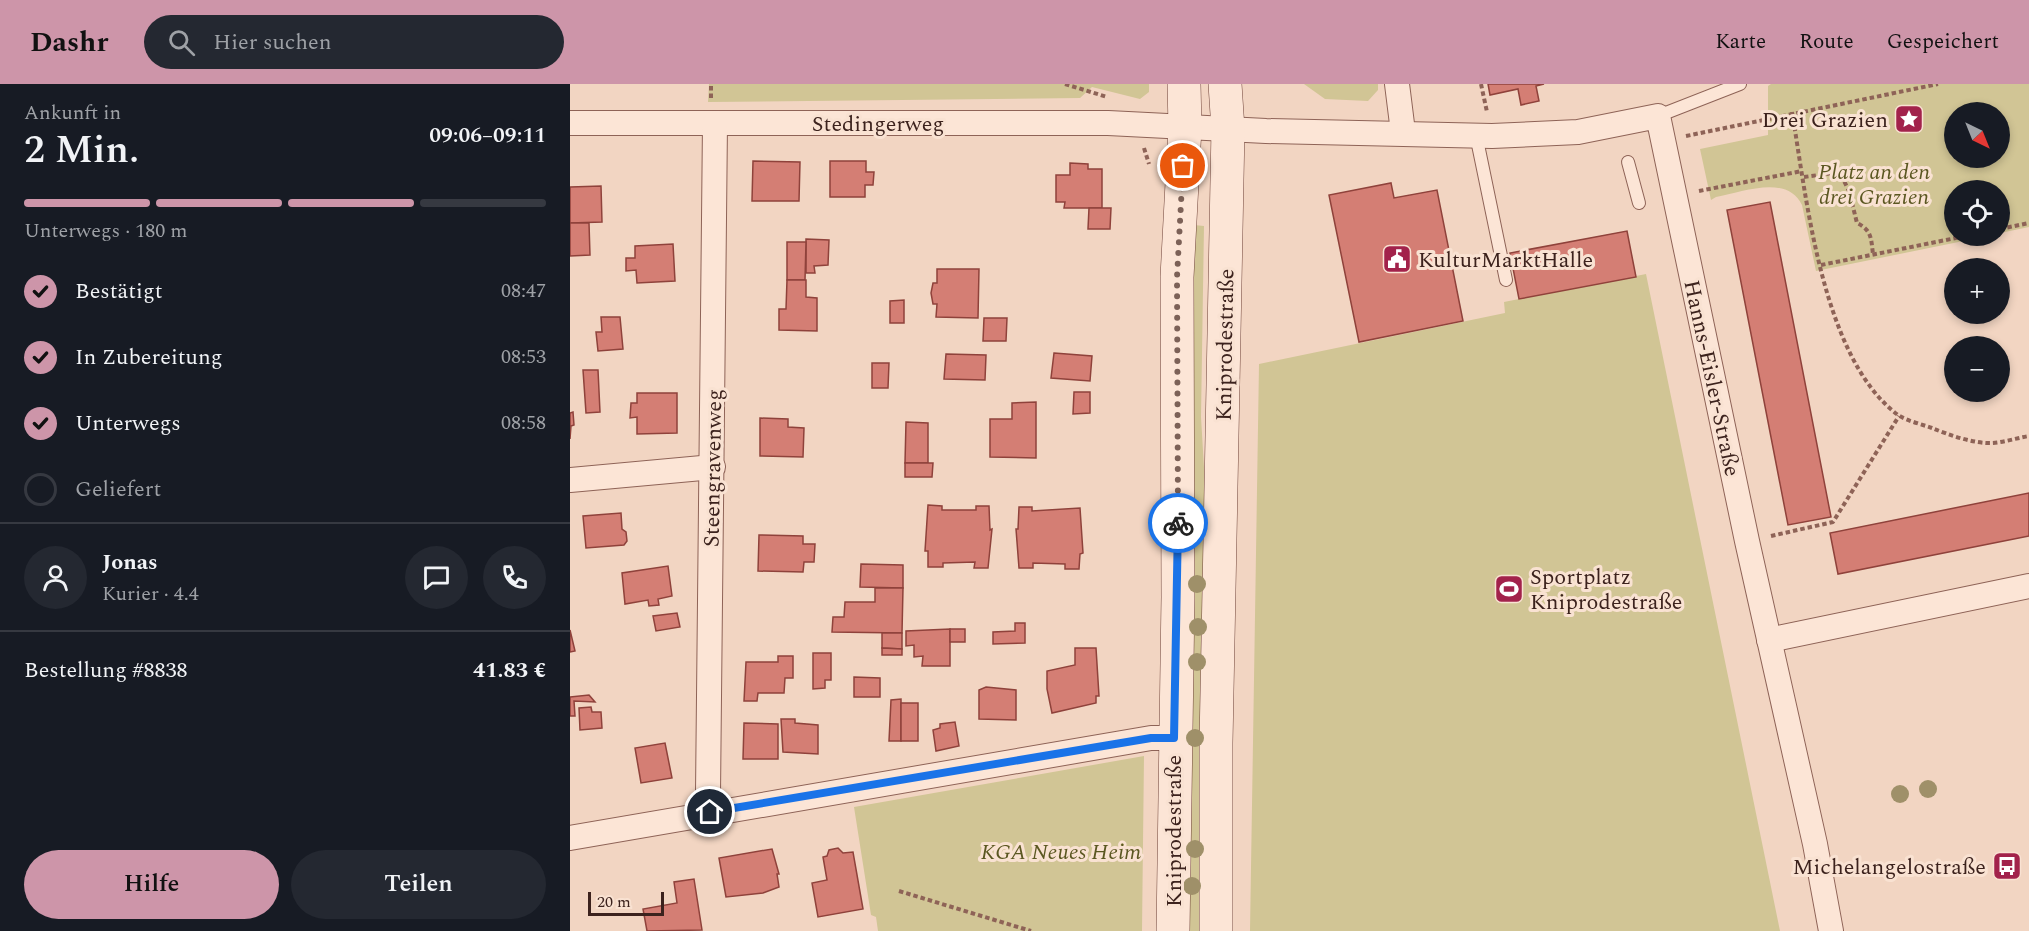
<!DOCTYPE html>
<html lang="de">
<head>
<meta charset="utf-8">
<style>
	body { margin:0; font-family:Spectral,serif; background:#242831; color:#f1f3f6; height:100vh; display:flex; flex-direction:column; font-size:22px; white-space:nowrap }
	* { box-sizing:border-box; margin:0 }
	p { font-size:20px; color:#9ea1a6 }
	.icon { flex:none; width:33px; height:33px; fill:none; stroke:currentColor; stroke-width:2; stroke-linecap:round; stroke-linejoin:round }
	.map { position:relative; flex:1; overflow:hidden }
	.drawer { display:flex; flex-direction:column; background:#171b24; width:570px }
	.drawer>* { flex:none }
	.needle { width:39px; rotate:137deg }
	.controls { position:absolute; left:1374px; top:18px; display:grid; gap:12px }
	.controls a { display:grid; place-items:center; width:66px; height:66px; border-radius:50%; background:#171b24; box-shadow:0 3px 9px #0003; font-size:30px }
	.scale { position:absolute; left:18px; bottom:15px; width:76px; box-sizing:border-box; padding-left:6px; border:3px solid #3c221d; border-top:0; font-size:16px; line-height:21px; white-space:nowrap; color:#3c221d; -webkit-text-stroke:4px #f9e2d2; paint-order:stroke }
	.pin { position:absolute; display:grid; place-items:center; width:51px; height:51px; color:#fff; margin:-26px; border:3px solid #fff; border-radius:50%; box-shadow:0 2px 6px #0007 }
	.courier { position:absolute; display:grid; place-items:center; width:60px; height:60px; margin:-30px; border:4px solid #1a73e8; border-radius:50%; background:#fff; color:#222; box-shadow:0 2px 8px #0007 }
	.head em { font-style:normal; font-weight:600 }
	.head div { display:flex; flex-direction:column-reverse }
	.head { display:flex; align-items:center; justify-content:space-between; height:102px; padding:0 24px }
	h1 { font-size:39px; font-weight:600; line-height:45px }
	.bar { display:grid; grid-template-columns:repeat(4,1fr); gap:9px 6px; align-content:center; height:72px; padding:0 24px }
	.bar i { height:8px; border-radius:4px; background:#363941 }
	.bar .active { background:#cd95a9 }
	.bar p { grid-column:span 4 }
	.line { display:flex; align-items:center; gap:15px; padding:0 24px; border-top:2px solid #363941 }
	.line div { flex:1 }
	.round { display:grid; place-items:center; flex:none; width:63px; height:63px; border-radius:32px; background:#242831 }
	ol { padding:0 24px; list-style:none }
	li { display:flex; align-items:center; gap:18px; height:66px }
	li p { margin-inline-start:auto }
	li .icon { padding:6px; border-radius:50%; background:#cd95a9; color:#111; stroke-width:4 }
	li:last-child { color:#9ea1a6 }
	li i { width:33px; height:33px; border:3px solid #363941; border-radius:50% }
	.primary-button { display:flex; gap:12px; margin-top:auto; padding:12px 24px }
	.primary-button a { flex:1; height:69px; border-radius:36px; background:#cd95a9; color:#111; font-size:24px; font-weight:600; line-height:69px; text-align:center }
	.primary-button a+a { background:#242831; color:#f1f3f6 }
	header { display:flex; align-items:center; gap:36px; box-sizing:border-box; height:84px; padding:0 30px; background:#cd95a9; color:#111 }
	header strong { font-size:28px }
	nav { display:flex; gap:33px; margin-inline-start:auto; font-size:21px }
	.search { width:420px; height:54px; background:#242831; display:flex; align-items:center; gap:15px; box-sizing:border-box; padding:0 21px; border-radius:33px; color:#9ea1a6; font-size:22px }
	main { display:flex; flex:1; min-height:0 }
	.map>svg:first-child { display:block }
	.green { fill:#d1c595; fill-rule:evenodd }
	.building { fill:#d47e74; stroke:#8f423b; stroke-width:1.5 }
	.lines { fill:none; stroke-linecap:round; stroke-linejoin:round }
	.lane-casing { stroke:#8e6357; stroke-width:14 }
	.street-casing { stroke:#8e6357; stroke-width:26 }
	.secondary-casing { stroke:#70443a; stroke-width:34 }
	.path { stroke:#8e6357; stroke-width:4; stroke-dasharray:4.5 3; stroke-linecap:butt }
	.lane { stroke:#fce5d6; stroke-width:12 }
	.street { stroke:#fce5d6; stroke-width:24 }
	.secondary { stroke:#fce5d6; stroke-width:33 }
	.tree { fill:#9f9069 }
	.done { stroke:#7c6157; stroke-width:6; stroke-dasharray:0 10.8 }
	.route { stroke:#1a73e8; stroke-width:8 }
	.labels { text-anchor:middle; stroke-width:6; stroke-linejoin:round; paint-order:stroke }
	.poi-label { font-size:22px; fill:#3c221d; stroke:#f9e2d2; text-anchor:end }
	.street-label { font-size:22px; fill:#3c221d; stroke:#f9e2d2 }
	.park-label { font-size:22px; font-style:italic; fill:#5b5721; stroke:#f9e2d2 }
</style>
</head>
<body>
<header>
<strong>Dashr</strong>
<div class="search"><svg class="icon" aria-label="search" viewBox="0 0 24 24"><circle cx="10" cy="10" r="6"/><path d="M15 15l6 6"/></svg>Hier suchen</div>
<nav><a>Karte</a><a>Route</a><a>Gespeichert</a></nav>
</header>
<main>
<section class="drawer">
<div class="head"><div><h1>2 Min.</h1><p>Ankunft in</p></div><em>09:06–09:11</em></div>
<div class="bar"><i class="active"></i><i class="active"></i><i class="active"></i><i></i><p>Unterwegs · 180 m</p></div>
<ol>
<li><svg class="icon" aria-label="check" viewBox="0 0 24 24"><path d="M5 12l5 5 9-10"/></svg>Bestätigt<p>08:47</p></li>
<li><svg class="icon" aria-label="check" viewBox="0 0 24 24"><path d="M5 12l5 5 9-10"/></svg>In Zubereitung<p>08:53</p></li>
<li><svg class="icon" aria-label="check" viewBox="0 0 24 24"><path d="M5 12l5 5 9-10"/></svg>Unterwegs<p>08:58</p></li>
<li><i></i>Geliefert</li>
</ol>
<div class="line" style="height:108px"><a class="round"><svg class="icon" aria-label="person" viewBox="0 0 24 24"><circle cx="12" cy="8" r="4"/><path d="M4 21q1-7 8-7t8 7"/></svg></a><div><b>Jonas</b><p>Kurier · 4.4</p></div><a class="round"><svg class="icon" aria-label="chat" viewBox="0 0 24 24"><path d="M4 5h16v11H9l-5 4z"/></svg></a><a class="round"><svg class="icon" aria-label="phone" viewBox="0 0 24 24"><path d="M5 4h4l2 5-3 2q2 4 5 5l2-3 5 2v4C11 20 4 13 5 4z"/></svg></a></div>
<div class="line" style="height:78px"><div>Bestellung #8838</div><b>41.83 €</b></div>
<div class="primary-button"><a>Hilfe</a><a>Teilen</a></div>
</section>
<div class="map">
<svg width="1459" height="847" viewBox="0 0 1459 847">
	<rect width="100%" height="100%" fill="#f2d5c2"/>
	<!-- green -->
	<g class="green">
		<polygon points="139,0 579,0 579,8 570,15 522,3 510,14 138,18"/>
		<polygon points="734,0 808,0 808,6 798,17 755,15"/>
		<path d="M1201,0h258v143l-29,6v-43h-46v46h34l-172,35 -14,-66c-15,-31 -59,-13 -86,-8l-5,3 -11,-51 68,-14v-49zM1384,28h46v46h-46z"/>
		<polygon points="624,141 634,142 631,333 637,434 634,847 614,847"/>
		<polygon points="1057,147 1066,192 1076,190 1210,847 680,847 689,280 935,229 934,218 949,215 940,169"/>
		<polygon points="574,672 572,847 308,847 306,833 301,831 284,723"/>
	</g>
	<!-- building -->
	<g class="building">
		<polygon points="918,0 974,0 966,2 969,17 951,21 948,5 920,11"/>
		<polygon points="183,77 230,78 229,117 182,117"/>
		<polygon points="260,77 296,77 296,88 304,88 303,101 295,101 295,113 260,113"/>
		<polygon points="500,79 518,80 518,85 532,85 532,124 494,124 495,118 486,118 486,91 500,91"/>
		<polygon points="821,99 824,114 867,106 893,237 789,258 759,111"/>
		<polygon points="31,102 32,138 0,139 0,103"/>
		<polygon points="1200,118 1261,433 1218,441 1157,126"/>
		<polygon points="519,124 541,124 540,145 518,145"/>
		<polygon points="0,139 19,139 20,171 0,172"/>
		<polygon points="1057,147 1066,193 949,215 940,169"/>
		<polygon points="236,155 259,156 258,181 244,182 245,189 236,189"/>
		<polygon points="217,158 236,158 235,196 217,196"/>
		<polygon points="103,160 105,197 67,199 66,186 56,187 56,174 65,174 65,162"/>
		<polygon points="367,185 409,185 408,234 366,233 367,220 363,220 361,209 363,199 367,199"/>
		<polygon points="217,196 236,196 236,213 247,214 247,247 209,246 209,225 216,225"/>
		<polygon points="334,216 334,239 320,239 320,217"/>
		<polygon points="31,233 50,233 53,265 28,267 26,248 32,248"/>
		<polygon points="414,234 437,234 436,257 413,257"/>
		<polygon points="484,269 522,272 520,297 481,294"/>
		<polygon points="376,270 416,271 415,296 374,295"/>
		<polygon points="302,279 319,279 318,304 302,304"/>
		<polygon points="13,286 28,286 30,328 16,329"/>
		<polygon points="504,308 520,308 520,329 503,330"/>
		<polygon points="67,309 107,309 107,349 67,350 67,333 60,334 61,319 67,319"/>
		<polygon points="466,318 466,374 420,373 420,335 442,335 442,319"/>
		<polygon points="3,328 4,341 1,342 0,355 0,329"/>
		<polygon points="190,334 218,335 218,343 234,344 233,373 190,372"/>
		<polygon points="336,338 358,339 358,379 335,379"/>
		<polygon points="335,379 363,379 362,393 335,393"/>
		<polygon points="1459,409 1459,452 1268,490 1260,449"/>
		<polygon points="358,421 372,422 372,426 406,426 406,422 419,422 420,446 422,445 418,484 404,484 405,478 373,479 373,483 358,483 358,467 355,467"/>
		<polygon points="449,423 462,423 462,427 510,424 513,469 510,470 509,485 495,485 495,480 463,479 463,484 449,484 446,445 448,445"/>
		<polygon points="51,429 52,445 56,448 57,457 54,461 16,464 13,432"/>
		<polygon points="189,451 233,452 233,460 245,460 244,478 234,478 233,488 188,487"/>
		<polygon points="291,480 333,481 333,504 290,503"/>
		<polygon points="98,482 102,512 88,515 89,521 79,522 78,516 55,520 52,489"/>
		<polygon points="305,504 333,504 332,549 262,548 263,533 274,533 275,518 305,518"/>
		<polygon points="107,529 110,543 86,547 83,532"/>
		<polygon points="445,539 455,539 455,559 423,560 423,548 445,547"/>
		<polygon points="380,545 380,582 352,582 353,572 344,573 344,561 336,562 336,547"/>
		<rect x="380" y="545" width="15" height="13"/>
		<polygon points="0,546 5,567 0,568"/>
		<polygon points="312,549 332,549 332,565 312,564"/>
		<polygon points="312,564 332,565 332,571 312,571"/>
		<polygon points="505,564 526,564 529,612 526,612 526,619 482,629 477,605 477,587 505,581"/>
		<polygon points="243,569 261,569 261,596 255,596 255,604 243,605"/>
		<polygon points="208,572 223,572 223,594 215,594 214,609 188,609 187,617 174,617 176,578 208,578"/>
		<polygon points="284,593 310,594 310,613 284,613"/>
		<polygon points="416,603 446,606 446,636 409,635 409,606"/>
		<polygon points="19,611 25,618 4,617 5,632 0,632 0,613"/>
		<polygon points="331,615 331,657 319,657 321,616"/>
		<rect x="331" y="619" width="17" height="38"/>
		<polygon points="21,623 22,628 31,628 32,644 10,646 9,624"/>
		<polygon points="211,635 225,635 225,639 248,641 248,670 213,668"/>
		<polygon points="385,638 389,662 366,667 363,646 370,644 370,640"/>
		<polygon points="174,639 208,640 208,675 173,675"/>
		<polygon points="95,659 102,694 71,699 65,664"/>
		<polygon points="268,764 273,769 283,768 293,825 248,833 242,799 257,796 253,773 257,772 259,766"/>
		<polygon points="202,765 209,790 207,790 209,803 193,809 156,813 149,774"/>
		<polygon points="124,795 132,846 77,847 73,825 107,819 104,798"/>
	</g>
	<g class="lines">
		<!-- lane casing -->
		<g class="lane-casing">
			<g id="lane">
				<polyline points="1088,32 1170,0"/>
				<polyline points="906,51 936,196"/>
				<polyline points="1058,78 1069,119"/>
			</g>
		</g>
		<!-- street casing -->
		<g class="street-casing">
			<g id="street">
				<polyline points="827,0 833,48"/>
				<polyline points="0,39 538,39 696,47 922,52 1008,48 1088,32 1177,457 1245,760 1261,847"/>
				<polyline points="0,396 143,383"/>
				<polyline points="1199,556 1459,502"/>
				<polyline points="140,728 138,709 145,39"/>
				<polyline points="0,754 581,654 604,654"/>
			</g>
		</g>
		<!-- secondary casing -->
		<g class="secondary-casing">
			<g id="secondary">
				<polyline points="603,847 608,513 607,193 615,43 614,0"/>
				<polyline points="646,847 646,659 658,45 655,0"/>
			</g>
		</g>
		<!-- path -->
		<g class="path">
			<polyline points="495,0 537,13"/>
			<polyline points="911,0 917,28"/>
			<polyline points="141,14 141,0"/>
			<path d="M1222,28c15,88 30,246 106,303 9,6 23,9 34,13 17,7 42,16 61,15 12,-1 24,-5 36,-7"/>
			<polyline points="1116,52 1368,0"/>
			<polyline points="574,64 579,80"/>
			<path d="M1234,93l29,-4 8,2 8,16 8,32c15,7 14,16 16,31"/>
			<polyline points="1129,107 1232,87"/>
			<polyline points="1430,145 1459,139"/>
			<polyline points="1251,181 1396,152"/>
			<polyline points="1201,452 1263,438 1329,332"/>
			<polyline points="329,807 461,847"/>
		</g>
		<!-- lane -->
		<use href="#lane" class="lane"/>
		<!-- street -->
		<use href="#street" class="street"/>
		<!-- secondary -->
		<use href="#secondary" class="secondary"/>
	</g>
	<!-- trees -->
	<g class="tree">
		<circle cx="627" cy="500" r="9"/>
		<circle cx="628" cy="543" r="9"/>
		<circle cx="627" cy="578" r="9"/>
		<circle cx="625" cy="654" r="9"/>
		<circle cx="1358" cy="705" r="9"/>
		<circle cx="1330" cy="710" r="9"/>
		<circle cx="625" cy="765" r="9"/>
		<circle cx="622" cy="802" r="9"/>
	</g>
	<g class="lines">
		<!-- done -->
		<polyline class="done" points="608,439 607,193 613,82"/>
		<!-- route -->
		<polyline class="route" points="140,728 581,654 604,654 608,439"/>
	</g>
	<!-- icons -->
	<defs>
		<g id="sight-square" transform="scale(1.5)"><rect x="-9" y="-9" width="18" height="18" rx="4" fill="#a2224b" stroke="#f9e2d2"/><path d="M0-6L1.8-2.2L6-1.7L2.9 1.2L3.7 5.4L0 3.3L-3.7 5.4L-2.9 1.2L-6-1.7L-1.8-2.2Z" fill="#fff"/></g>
		<g id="civic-square" transform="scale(1.5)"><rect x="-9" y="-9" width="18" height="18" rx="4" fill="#a2224b" stroke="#f9e2d2"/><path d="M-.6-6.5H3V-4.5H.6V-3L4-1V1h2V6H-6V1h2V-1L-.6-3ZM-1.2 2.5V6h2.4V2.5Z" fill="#fff"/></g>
		<g id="stadium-square" transform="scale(1.5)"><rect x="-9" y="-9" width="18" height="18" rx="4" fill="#a2224b" stroke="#f9e2d2"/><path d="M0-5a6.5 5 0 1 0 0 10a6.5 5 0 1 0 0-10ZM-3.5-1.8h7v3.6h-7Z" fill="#fff"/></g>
		<g id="bus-square" transform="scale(1.5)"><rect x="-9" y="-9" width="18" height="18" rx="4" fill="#a2224b" stroke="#f9e2d2"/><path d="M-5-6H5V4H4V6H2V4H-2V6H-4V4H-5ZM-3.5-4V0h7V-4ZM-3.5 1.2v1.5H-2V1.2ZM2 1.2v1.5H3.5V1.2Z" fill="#fff"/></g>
	</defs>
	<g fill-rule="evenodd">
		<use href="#sight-square" x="1339" y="35"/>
		<use href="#civic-square" x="827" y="175"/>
		<use href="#stadium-square" x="939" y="505"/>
		<use href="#bus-square" x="1437" y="782"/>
	</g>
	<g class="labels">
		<!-- poi labels -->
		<g class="poi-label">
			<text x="1318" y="43">Drei Grazien</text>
			<text x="848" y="183" text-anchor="start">KulturMarktHalle</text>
			<text x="960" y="500" text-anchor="start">Sportplatz<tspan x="960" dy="25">Kniprodestraße</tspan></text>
			<text x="1416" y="790">Michelangelostraße</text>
		</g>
		<!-- street labels -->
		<g class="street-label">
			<text x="308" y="47">Stedingerweg</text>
			<text transform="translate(654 261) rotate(-89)" y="8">Kniprodestraße</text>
			<text transform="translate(1143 294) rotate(78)" y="8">Hanns-Eisler-Straße</text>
			<text transform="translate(142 384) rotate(-89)" y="8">Steengravenweg</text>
			<text transform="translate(603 747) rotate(-90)" y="8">Kniprodestraße</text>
		</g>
		<!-- park labels -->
		<g class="park-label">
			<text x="1304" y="95">Platz an den<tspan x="1304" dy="25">drei Grazien</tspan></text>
			<text x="491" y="775">KGA Neues Heim</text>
		</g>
	</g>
</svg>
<div class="controls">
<a><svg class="needle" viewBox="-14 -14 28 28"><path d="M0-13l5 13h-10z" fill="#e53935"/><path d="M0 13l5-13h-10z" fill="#9ea1a6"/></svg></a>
<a><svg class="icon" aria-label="locate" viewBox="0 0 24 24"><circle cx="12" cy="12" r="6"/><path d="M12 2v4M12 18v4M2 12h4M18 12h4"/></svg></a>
<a>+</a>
<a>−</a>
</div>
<div class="scale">20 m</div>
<div class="pin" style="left:613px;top:82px;background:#ea580c"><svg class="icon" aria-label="bag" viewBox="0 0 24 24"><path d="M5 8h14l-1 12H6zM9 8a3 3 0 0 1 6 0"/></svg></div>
<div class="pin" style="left:140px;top:728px;background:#1f2937"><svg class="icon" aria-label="home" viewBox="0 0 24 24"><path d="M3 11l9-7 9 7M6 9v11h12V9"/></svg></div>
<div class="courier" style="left:608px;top:439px"><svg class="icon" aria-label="bike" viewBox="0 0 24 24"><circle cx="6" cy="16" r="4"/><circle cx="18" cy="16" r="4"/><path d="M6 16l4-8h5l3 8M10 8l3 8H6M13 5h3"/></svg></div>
</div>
</main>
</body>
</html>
